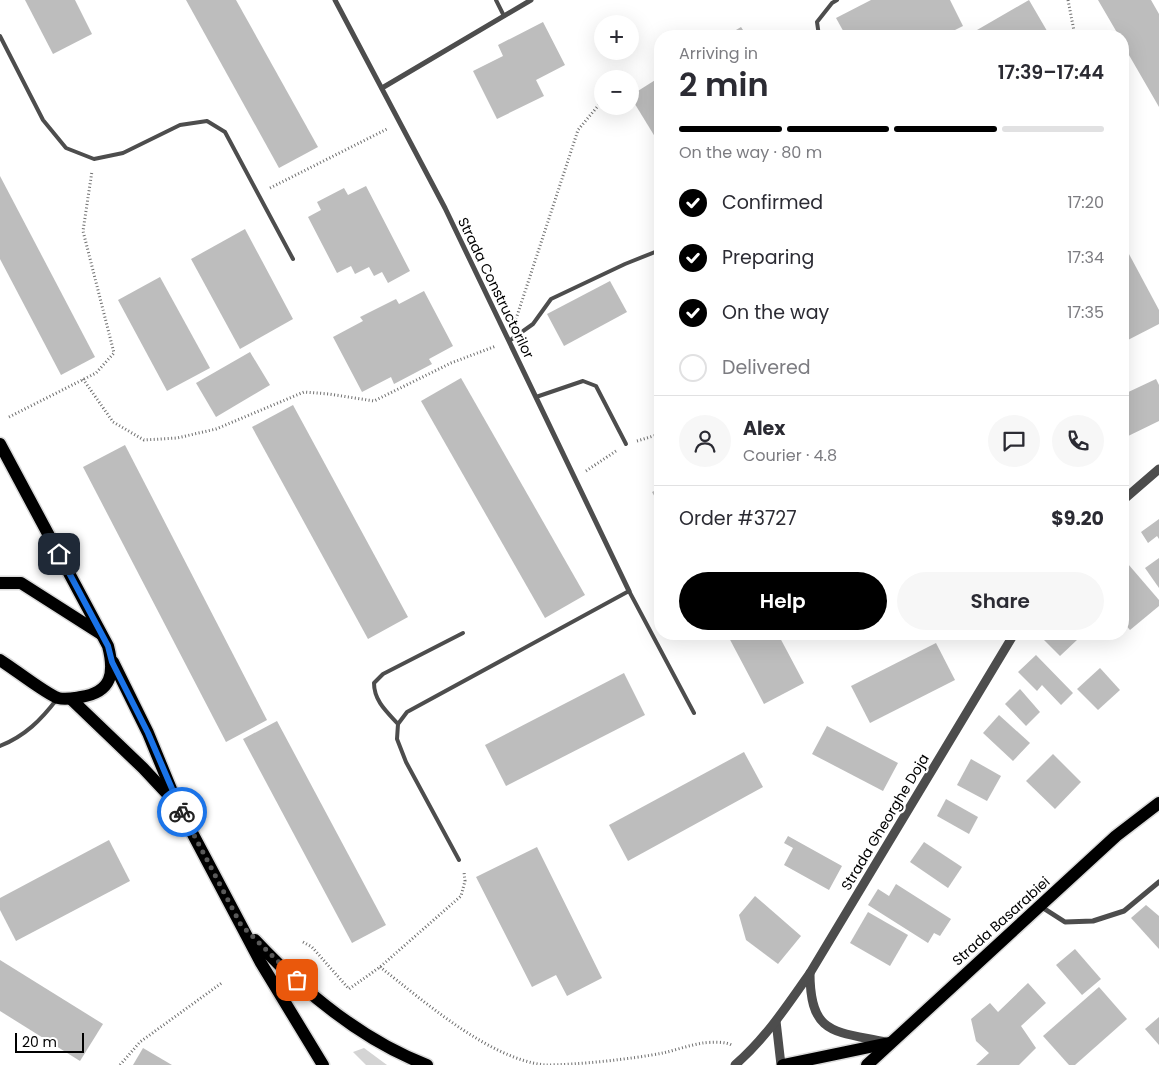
<!DOCTYPE html>
<html lang="en">
<head>
<meta charset="utf-8">
<style>
	body { margin:0; font-family:Poppins,sans-serif; background:#f7f7f7; color:#2b2b33; height:100vh; display:flex; flex-direction:column; font-size:19px; white-space:nowrap }
	* { box-sizing:border-box; margin:0 }
	p { font-size:16px; color:#7c7c81 }
	.icon { flex:none; width:28px; height:28px; fill:none; stroke:currentColor; stroke-width:2; stroke-linecap:round; stroke-linejoin:round }
	.map { position:relative; flex:1; overflow:hidden }
	.drawer { position:absolute; left:654px; top:30px; width:475px; height:610px; display:flex; flex-direction:column; background:#fff; border-radius:20px; box-shadow:0 5px 20px #0002 }
	.drawer>* { flex:none }
	.buttons { position:absolute; left:594px; top:15px; display:grid; gap:10px }
	.buttons a { display:grid; place-items:center; width:45px; height:45px; border-radius:50%; background:#fff; box-shadow:0 5px 20px #0002; font-size:25px }
	.scale { position:absolute; left:15px; bottom:12px; width:69px; box-sizing:border-box; padding-left:5px; border:2px solid #000; border-top:0; font-size:14px; line-height:18px; white-space:nowrap; color:#000; -webkit-text-stroke:4px #fff; paint-order:stroke }
	.pin { position:absolute; display:grid; place-items:center; width:42px; height:42px; color:#fff; margin:-21px; border-radius:10px; box-shadow:0 2px 8px #0006 }
	.courier { position:absolute; display:grid; place-items:center; width:50px; height:50px; margin:-25px; border:4px solid #1a73e8; border-radius:50%; background:#fff; color:#222; box-shadow:0 1px 6px #0007 }
	.overview em { font-style:normal; font-weight:600 }
	.overview div { display:flex; flex-direction:column-reverse }
	.overview { display:flex; align-items:center; justify-content:space-between; height:85px; padding:0 25px }
	h1 { font-size:32px; font-weight:600; line-height:38px }
	.bar { display:grid; grid-template-columns:repeat(4,1fr); gap:8px 5px; align-content:center; height:60px; padding:0 25px }
	.bar i { height:6px; border-radius:4px; background:#e1e1e2 }
	.bar .selected { background:#000 }
	.bar p { grid-column:span 4 }
	.line { display:flex; align-items:center; gap:12px; padding:0 25px; border-top:1px solid #e1e1e2 }
	.line div { flex:1 }
	.round { display:grid; place-items:center; flex:none; width:52px; height:52px; border-radius:26px; background:#f7f7f7 }
	ol { padding:0 25px; list-style:none }
	li { display:flex; align-items:center; gap:15px; height:55px }
	li p { margin-inline-start:auto }
	li .icon { padding:5px; border-radius:50%; background:#000; color:#fff; stroke-width:4 }
	li:last-child { color:#7c7c81 }
	li i { width:28px; height:28px; border:2px solid #e1e1e2; border-radius:50% }
	.cta { display:flex; gap:10px; margin-top:auto; padding:10px 25px }
	.cta a { flex:1; height:58px; border-radius:30px; background:#000; color:#fff; font-size:20px; font-weight:600; line-height:58px; text-align:center }
	.cta a+a { background:#f7f7f7; color:#2b2b33 }
	.map>svg:first-child { display:block }
	.green { fill:#d4d4d4 }
	.building { fill:#bdbdbd }
	.lines { fill:none; stroke-linecap:round; stroke-linejoin:round }
	.primary-casing { stroke:#dbdbdb; stroke-width:15 }
	.path { stroke:#6f6f6f; stroke-width:3; stroke-dasharray:1 2.5; stroke-linecap:butt }
	.service { stroke:#4d4d4d; stroke-width:4 }
	.minor { stroke:#4d4d4d; stroke-width:5 }
	.tertiary { stroke:#4d4d4d; stroke-width:9 }
	.primary { stroke:#000; stroke-width:12 }
	.done { stroke:#595959; stroke-width:5; stroke-dasharray:0 9 }
	.route { stroke:#1a73e8; stroke-width:6 }
	.labels { text-anchor:middle; stroke-width:4.5; stroke-linejoin:round; paint-order:stroke }
	.street-label { font-size:14px; fill:#000; stroke:#fff }
</style>
</head>
<body>
<div class="map">
<svg width="1159" height="1065" viewBox="0 0 1159 1065">
	<rect width="100%" height="100%" fill="#fff"/>
	<!-- green -->
	<polygon class="green" points="364,1048 387,1065 366,1065 353,1052"/>
	<!-- building -->
	<g class="building">
		<polygon points="25,0 75,0 92,34 53,54"/>
		<polygon points="186,0 236,0 318,147 279,168"/>
		<polygon points="871,0 950,0 963,26 943,36 846,36 836,18"/>
		<polygon points="1029,0 1050,36 980,36 977,30"/>
		<polygon points="1098,0 1151,0 1159,14 1159,107 1122,43 1122,36 1119,36"/>
		<polygon points="543,22 565,65 536,80 544,96 497,119 473,71 503,56 498,45"/>
		<polygon points="741,27 747,36 726,36"/>
		<polygon points="660,77 660,145 630,96"/>
		<polygon points="0,176 95,357 61,375 0,259"/>
		<polygon points="366,186 410,271 388,283 382,272 374,276 369,267 355,274 351,266 337,273 308,217 321,210 317,202 344,188 348,195"/>
		<polygon points="245,229 293,319 240,349 191,259"/>
		<polygon points="1122,241 1159,310 1159,324 1126,341 1122,334"/>
		<polygon points="160,277 210,368 167,391 118,300"/>
		<polygon points="610,281 627,312 564,346 547,314"/>
		<polygon points="424,291 453,346 429,359 432,364 394,384 391,377 362,392 333,337 363,321 360,317 396,299 399,304"/>
		<polygon points="250,352 270,385 216,417 196,383"/>
		<polygon points="461,378 585,595 545,618 421,401"/>
		<polygon points="1156,379 1159,385 1159,421 1122,439 1122,395"/>
		<polygon points="293,405 408,617 368,639 252,427"/>
		<polygon points="125,445 267,720 226,742 83,467"/>
		<polygon points="660,488 660,506 652,492"/>
		<polygon points="1159,519 1159,539 1157,536 1148,543 1141,532"/>
		<polygon points="1122,557 1159,600 1159,606 1130,630 1122,621"/>
		<polygon points="1159,558 1159,588 1145,568"/>
		<polygon points="727,634 778,634 804,683 764,704"/>
		<polygon points="1048,634 1072,634 1078,639 1060,656 1043,639"/>
		<polygon points="936,643 955,680 870,723 851,686"/>
		<polygon points="1036,655 1073,693 1061,705 1042,685 1037,691 1018,672"/>
		<polygon points="1100,668 1120,690 1098,710 1077,689"/>
		<polygon points="624,673 645,715 506,786 485,745"/>
		<polygon points="1020,689 1040,712 1026,726 1005,704"/>
		<polygon points="999,715 1030,743 1013,761 983,733"/>
		<polygon points="277,721 386,925 352,943 243,739"/>
		<polygon points="827,726 898,763 883,791 812,754"/>
		<polygon points="744,752 763,787 628,861 609,825"/>
		<polygon points="1053,754 1081,782 1055,809 1026,781"/>
		<polygon points="971,759 1001,776 987,801 957,785"/>
		<polygon points="946,799 978,817 969,834 937,816"/>
		<polygon points="788,836 842,866 829,890 784,865 793,848 784,843"/>
		<polygon points="109,840 130,881 16,941 0,910 0,898"/>
		<polygon points="924,842 962,867 948,888 910,862"/>
		<polygon points="537,847 602,978 567,996 556,975 532,987 476,877"/>
		<polygon points="896,884 951,919 940,936 934,933 928,943 868,905 878,889 889,896"/>
		<polygon points="755,896 801,936 778,964 746,940 739,915"/>
		<polygon points="1146,905 1159,916 1159,949 1131,918"/>
		<polygon points="868,912 908,935 890,966 850,943"/>
		<polygon points="1075,949 1101,979 1082,995 1056,965"/>
		<polygon points="0,960 103,1024 80,1061 0,1011"/>
		<polygon points="1028,983 1046,1003 1021,1026 1036,1048 1019,1065 976,1065 989,1053 976,1041 971,1019 990,1003 998,1012"/>
		<polygon points="1099,987 1127,1019 1075,1065 1069,1065 1043,1036"/>
		<polygon points="1159,1017 1159,1045 1145,1029"/>
		<polygon points="143,1048 172,1065 133,1065"/>
	</g>
	<g class="lines">
		<!-- primary casing -->
		<g class="primary-casing">
			<g id="primary">
				<path d="M0,444l108,202c7,27 4,46 -27,51 -7,1 -15,3 -23,1 -12,-4 -45,-30 -58,-38"/>
				<polyline points="0,583 21,583 101,634"/>
				<polyline points="113,662 148,733 178,806 261,963 323,1065"/>
				<polyline points="71,699 143,768 172,799"/>
				<path d="M255,940c48,51 106,100 172,125"/>
				<polyline points="783,1065 889,1043"/>
				<polyline points="867,1065 1116,836 1159,803"/>
			</g>
		</g>
		<!-- path -->
		<g class="path">
			<polyline points="1068,0 1075,36"/>
			<polyline points="626,79 627,78"/>
			<polyline points="270,188 387,129"/>
			<polyline points="516,319 578,130 602,101"/>
			<polyline points="83,379 113,422 144,440 177,438 216,429 304,392 329,394 374,401 451,363 496,346"/>
			<polyline points="9,417 96,373 114,353 83,231 92,171"/>
			<polyline points="637,441 660,434"/>
			<polyline points="586,471 616,451"/>
			<polyline points="303,942 312,947 349,989 380,967 461,896 465,881 464,872"/>
			<path d="M380,967c44,34 109,92 165,98 31,0 87,-6 118,-12 13,-3 27,-8 40,-10 8,-1 24,-2 30,3"/>
			<polyline points="120,1065 140,1042 223,982"/>
		</g>
		<!-- service -->
		<g class="service">
			<polyline points="496,0 504,16"/>
			<polyline points="0,36 43,120 66,148 94,159 123,153 180,125 207,121 225,132 293,259"/>
			<polyline points="819,36 817,22 832,3 837,0"/>
			<polyline points="509,341 533,324 551,299 625,264 660,250"/>
			<polyline points="536,397 583,381 596,386 626,444"/>
			<path d="M398,724c-11,-12 -24,-23 -24,-41l9,-9 80,-41"/>
			<path d="M0,746c25,-10 41,-26 57,-47"/>
			<polyline points="459,860 406,762 397,739 398,724 407,712 629,591 694,713"/>
		</g>
		<!-- minor -->
		<g class="minor">
			<polyline points="335,0 445,208 629,591"/>
			<polyline points="382,88 531,0"/>
			<polyline points="1040,906 1065,922 1093,921 1124,911 1159,882"/>
		</g>
		<!-- tertiary -->
		<g class="tertiary">
			<polyline points="1122,501 1159,469"/>
			<path d="M810,973c0,62 24,58 75,69"/>
			<polyline points="776,1021 781,1065"/>
			<path d="M735,1065c30,-26 52,-59 75,-92l204,-339"/>
		</g>
		<!-- primary -->
		<use href="#primary" class="primary"/>
	</g>
	<g class="lines">
		<!-- done -->
		<polyline class="done" points="182,812 241,925 297,980"/>
		<!-- route -->
		<polyline class="route" points="59,554 108,646 112,662 148,733 182,812"/>
	</g>
	<g class="labels">
		<!-- street labels -->
		<g class="street-label">
			<text transform="translate(496 288) rotate(64)" y="5">Strada Constructorilor</text>
			<text transform="translate(885 822) rotate(-59)" y="5">Strada Gheorghe Doja</text>
			<text transform="translate(1001 921) rotate(-42)" y="5">Strada Basarabiei</text>
		</g>
	</g>
</svg>
<div class="buttons">
<a>+</a>
<a>−</a>
</div>
<div class="scale">20 m</div>
<div class="pin" style="left:297px;top:980px;background:#ea580c"><svg class="icon" aria-label="bag" viewBox="0 0 24 24"><path d="M5 8h14l-1 12H6zM9 8a3 3 0 0 1 6 0"/></svg></div>
<div class="pin" style="left:59px;top:554px;background:#1f2937"><svg class="icon" aria-label="home" viewBox="0 0 24 24"><path d="M3 11l9-7 9 7M6 9v11h12V9"/></svg></div>
<div class="courier" style="left:182px;top:812px"><svg class="icon" aria-label="bike" viewBox="0 0 24 24"><circle cx="6" cy="16" r="4"/><circle cx="18" cy="16" r="4"/><path d="M6 16l4-8h5l3 8M10 8l3 8H6M13 5h3"/></svg></div>
<section class="drawer">
<div class="overview"><div><h1>2 min</h1><p>Arriving in</p></div><em>17:39–17:44</em></div>
<div class="bar"><i class="selected"></i><i class="selected"></i><i class="selected"></i><i></i><p>On the way · 80 m</p></div>
<ol>
<li><svg class="icon" aria-label="check" viewBox="0 0 24 24"><path d="M5 12l5 5 9-10"/></svg>Confirmed<p>17:20</p></li>
<li><svg class="icon" aria-label="check" viewBox="0 0 24 24"><path d="M5 12l5 5 9-10"/></svg>Preparing<p>17:34</p></li>
<li><svg class="icon" aria-label="check" viewBox="0 0 24 24"><path d="M5 12l5 5 9-10"/></svg>On the way<p>17:35</p></li>
<li><i></i>Delivered</li>
</ol>
<div class="line" style="height:90px"><a class="round"><svg class="icon" aria-label="person" viewBox="0 0 24 24"><circle cx="12" cy="8" r="4"/><path d="M4 21q1-7 8-7t8 7"/></svg></a><div><b>Alex</b><p>Courier · 4.8</p></div><a class="round"><svg class="icon" aria-label="chat" viewBox="0 0 24 24"><path d="M4 5h16v11H9l-5 4z"/></svg></a><a class="round"><svg class="icon" aria-label="phone" viewBox="0 0 24 24"><path d="M5 4h4l2 5-3 2q2 4 5 5l2-3 5 2v4C11 20 4 13 5 4z"/></svg></a></div>
<div class="line" style="height:65px"><div>Order #3727</div><b>$9.20</b></div>
<div class="cta"><a>Help</a><a>Share</a></div>
</section>
</div>
</body>
</html>
